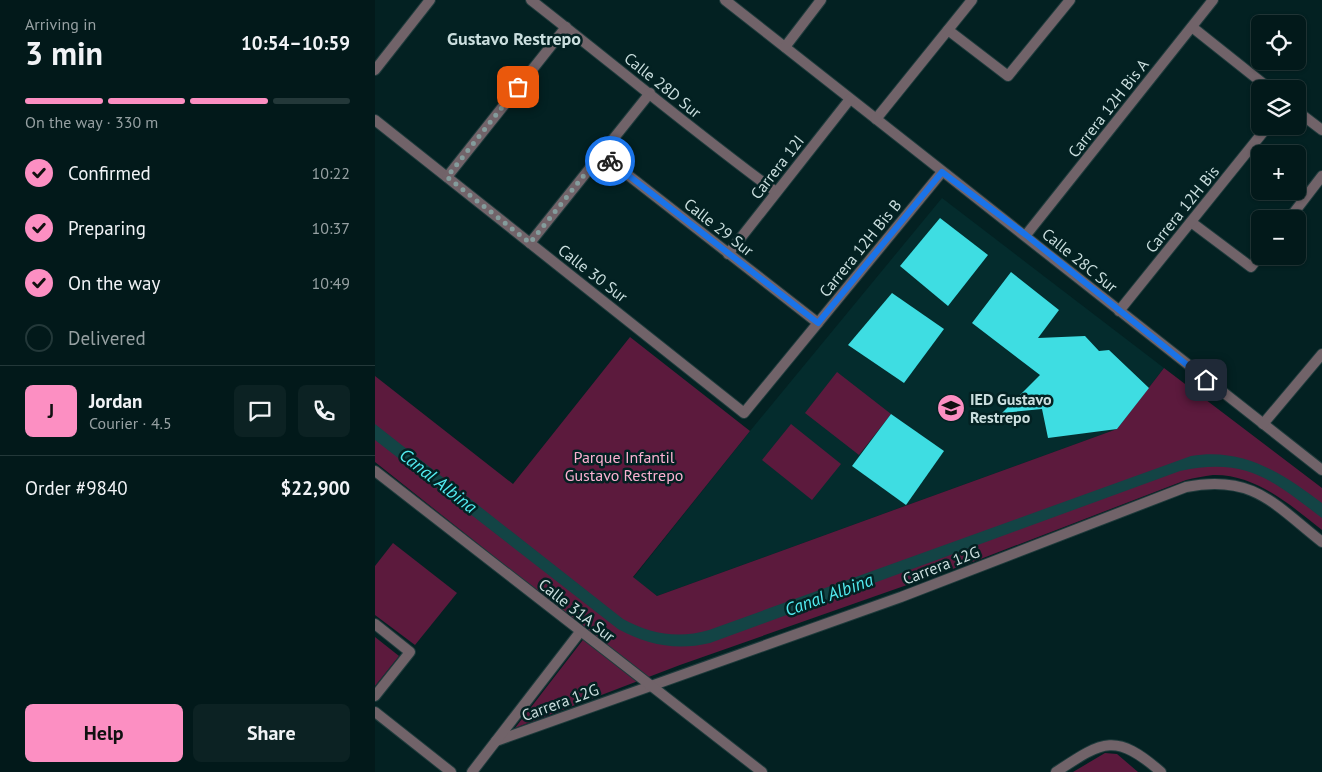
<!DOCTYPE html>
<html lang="en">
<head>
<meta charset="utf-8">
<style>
	body { margin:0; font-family:"PT Sans",sans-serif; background:#0c2223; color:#f1f3f6; height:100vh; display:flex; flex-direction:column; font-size:19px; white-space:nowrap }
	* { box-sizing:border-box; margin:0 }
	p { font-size:16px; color:#96a0a2 }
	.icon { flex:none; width:28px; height:28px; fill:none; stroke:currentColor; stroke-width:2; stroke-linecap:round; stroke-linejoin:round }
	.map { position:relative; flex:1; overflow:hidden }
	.details { display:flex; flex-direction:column; background:#02191a; width:375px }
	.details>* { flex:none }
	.tools { position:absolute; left:876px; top:15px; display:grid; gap:10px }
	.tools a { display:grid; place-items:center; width:55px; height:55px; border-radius:8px; background:#02191a; box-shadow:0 1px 4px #0004,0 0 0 1px #233839; font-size:25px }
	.pin { position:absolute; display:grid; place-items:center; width:42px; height:42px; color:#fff; margin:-21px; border-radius:10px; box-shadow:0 2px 8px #0006 }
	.courier { position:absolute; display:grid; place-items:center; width:50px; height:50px; margin:-25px; border:4px solid #1a73e8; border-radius:50%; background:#fff; color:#222; box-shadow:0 1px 6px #0007 }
	.overview em { font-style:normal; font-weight:700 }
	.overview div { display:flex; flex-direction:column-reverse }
	.overview { display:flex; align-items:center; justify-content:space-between; height:85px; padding:0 25px }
	h1 { font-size:32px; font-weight:700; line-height:38px }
	.bar { display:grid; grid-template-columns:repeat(4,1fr); gap:8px 5px; align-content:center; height:60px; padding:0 25px }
	.bar i { height:6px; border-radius:4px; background:#233839 }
	.bar .selected { background:#fc8fc2 }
	.bar p { grid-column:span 4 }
	.line { display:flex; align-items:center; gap:12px; padding:0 25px; border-top:1px solid #233839 }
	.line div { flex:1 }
	.round { display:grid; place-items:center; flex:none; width:52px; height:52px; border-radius:8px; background:#0c2223 }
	ol { padding:0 25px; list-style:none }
	li { display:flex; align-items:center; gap:15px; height:55px }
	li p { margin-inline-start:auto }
	li .icon { padding:5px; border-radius:50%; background:#fc8fc2; color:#111; stroke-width:4 }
	li:last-child { color:#96a0a2 }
	li i { width:28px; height:28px; border:2px solid #233839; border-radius:50% }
	.button { display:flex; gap:10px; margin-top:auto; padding:10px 25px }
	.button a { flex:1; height:58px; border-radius:8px; background:#fc8fc2; color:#111; font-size:20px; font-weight:700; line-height:58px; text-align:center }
	.button a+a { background:#0c2223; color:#f1f3f6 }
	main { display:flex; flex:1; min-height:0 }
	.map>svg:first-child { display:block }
	.built { fill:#042c2d }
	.green { fill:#5c1a3d }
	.water { fill:#134445 }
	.building { fill:#3edde2 }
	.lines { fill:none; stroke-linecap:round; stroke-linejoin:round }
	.minor-casing { stroke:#1f3b3c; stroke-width:12 }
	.tertiary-casing { stroke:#1f3b3c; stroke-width:12 }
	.minor { stroke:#716369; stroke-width:10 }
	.tertiary { stroke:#716369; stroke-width:10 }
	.done { stroke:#849c9c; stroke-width:5; stroke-dasharray:0 9 }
	.route { stroke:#1a73e8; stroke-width:6 }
	.labels { text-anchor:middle; stroke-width:5; stroke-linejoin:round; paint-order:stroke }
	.street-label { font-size:16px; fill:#cadede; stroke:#032122 }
	.poi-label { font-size:16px; font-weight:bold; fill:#cadede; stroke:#032122; text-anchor:start }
	.park-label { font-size:16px; fill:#fbb1d1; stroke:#032122 }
	.neighbourhood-label { font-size:18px; font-weight:bold; fill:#cadede; stroke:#032122 }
	.water-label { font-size:18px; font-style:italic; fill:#52eaef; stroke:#032122 }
</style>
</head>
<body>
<main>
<section class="details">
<div class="overview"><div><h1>3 min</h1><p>Arriving in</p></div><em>10:54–10:59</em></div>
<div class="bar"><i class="selected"></i><i class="selected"></i><i class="selected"></i><i></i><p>On the way · 330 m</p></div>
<ol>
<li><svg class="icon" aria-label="check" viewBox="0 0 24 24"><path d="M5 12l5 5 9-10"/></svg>Confirmed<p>10:22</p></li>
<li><svg class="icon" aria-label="check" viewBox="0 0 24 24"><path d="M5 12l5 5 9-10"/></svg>Preparing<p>10:37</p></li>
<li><svg class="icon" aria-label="check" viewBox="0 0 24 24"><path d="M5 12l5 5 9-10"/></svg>On the way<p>10:49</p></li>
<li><i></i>Delivered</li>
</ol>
<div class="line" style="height:90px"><b class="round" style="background:#fc8fc2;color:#111">J</b><div><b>Jordan</b><p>Courier · 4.5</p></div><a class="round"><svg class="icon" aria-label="chat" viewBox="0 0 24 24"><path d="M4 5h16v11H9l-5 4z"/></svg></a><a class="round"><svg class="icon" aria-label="phone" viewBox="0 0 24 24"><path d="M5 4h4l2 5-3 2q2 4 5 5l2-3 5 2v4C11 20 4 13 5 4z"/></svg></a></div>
<div class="line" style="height:65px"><div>Order #9840</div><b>$22,900</b></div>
<div class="button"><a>Help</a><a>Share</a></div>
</section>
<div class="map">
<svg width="947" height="772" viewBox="0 0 947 772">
	<rect width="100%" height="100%" fill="#032122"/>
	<!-- built -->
	<polygon class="built" points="567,198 789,368 742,429 282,596 258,578 375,431"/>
	<!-- green -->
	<g class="green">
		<path d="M255,337l120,94 -117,146 24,19 460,-167 47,-61 158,120v42c-32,-25 -66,-56 -109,-55 -9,1 -19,3 -27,5l-208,80 -298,105 -165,63 74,-96 -214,-170v-86l138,108z"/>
		<polygon points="462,372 516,414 484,455 430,413"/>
		<polygon points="416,424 466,464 437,500 387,460"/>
		<polygon points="18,543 82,593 40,645 0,615 0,566"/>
		<polygon points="0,637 24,656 0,686"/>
		<polygon points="730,753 742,754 763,772 698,772"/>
	</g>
	<!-- water -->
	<path class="water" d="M0,424l248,195c27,15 55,20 86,11l482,-174c52,-9 91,17 131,47v15c-50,-38 -75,-61 -142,-47l-470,172c-34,8 -62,2 -92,-14l-243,-189z"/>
	<!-- building -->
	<g class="building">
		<polygon points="565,218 613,255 573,306 525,266"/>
		<polygon points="636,272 684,310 663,338 710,336 724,351 734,350 774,388 742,429 673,438 667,409 627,413 665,375 597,323"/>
		<polygon points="517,293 569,329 529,383 473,345"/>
		<polygon points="516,414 569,451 531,505 477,466"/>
	</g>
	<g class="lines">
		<!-- minor casing -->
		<g class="minor-casing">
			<g id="minor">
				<path d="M156,0c82,64 162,131 245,192"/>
				<polyline points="350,0 947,470"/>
				<polyline points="817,27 895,89"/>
				<polyline points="573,30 633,76 695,0"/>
				<polyline points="410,47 446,0"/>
				<polyline points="922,111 947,130"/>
				<polyline points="501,119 597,0"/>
				<polyline points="0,120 369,413 567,172"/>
				<polyline points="226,154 443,323"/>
				<polyline points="72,177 191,27"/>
				<polyline points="914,219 947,176"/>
				<polyline points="816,222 876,267 885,255"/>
				<polyline points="651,235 838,0"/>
				<polyline points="155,243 275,93"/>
				<polyline points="353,254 475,99"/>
				<polyline points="744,311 893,126"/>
				<polyline points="888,424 947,354"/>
				<polyline points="0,624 35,652 0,696"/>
				<polyline points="0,712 76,772"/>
				<path d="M121,741l405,-144 285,-110c67,-13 88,17 136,55"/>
				<polyline points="97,772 205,632"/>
				<path d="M681,772c47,-31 59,-40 105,0"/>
			</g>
		</g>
		<!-- tertiary casing -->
		<g class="tertiary-casing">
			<g id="tertiary">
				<polyline points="0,70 55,0"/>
				<polyline points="0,471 387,772"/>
			</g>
		</g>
		<!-- minor -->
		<use href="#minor" class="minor"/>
		<!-- tertiary -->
		<use href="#tertiary" class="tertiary"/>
	</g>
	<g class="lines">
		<!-- done -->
		<polyline class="done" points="143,87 72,177 155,243 226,154 235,161"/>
		<!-- route -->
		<polyline class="route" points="235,161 443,323 567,172 651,235 831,380"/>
	</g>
	<!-- icons -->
	<defs>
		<g id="school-disc" transform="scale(1.4375)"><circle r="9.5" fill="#fc8fc2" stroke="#032122"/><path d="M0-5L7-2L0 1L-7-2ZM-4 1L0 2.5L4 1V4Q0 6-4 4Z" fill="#111"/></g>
	</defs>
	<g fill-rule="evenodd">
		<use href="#school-disc" x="576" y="408"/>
	</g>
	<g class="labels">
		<!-- street labels -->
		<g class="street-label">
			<text transform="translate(288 85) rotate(39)" y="6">Calle 28D Sur</text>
			<text transform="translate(733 108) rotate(-52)" y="6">Carrera 12H Bis A</text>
			<text transform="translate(402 167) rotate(-52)" y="6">Carrera 12I</text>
			<text transform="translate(807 209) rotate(-51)" y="6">Carrera 12H Bis</text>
			<text transform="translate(344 227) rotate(38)" y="6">Calle 29 Sur</text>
			<text transform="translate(485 248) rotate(-51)" y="6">Carrera 12H Bis B</text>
			<text transform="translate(705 260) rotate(39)" y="6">Calle 28C Sur</text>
			<text transform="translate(218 273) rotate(38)" y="6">Calle 30 Sur</text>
			<text transform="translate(566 565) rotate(-21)" y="6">Carrera 12G</text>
			<text transform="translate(202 610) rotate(38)" y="6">Calle 31A Sur</text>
			<text transform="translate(185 702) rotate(-20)" y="6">Carrera 12G</text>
		</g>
		<!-- poi labels -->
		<g class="poi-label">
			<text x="595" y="405">IED Gustavo<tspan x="595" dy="18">Restrepo</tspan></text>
		</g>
		<!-- park labels -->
		<g class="park-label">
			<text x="249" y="463">Parque Infantil<tspan x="249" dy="18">Gustavo Restrepo</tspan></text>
		</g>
		<!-- neighbourhood labels -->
		<g class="neighbourhood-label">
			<text x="139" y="45">Gustavo Restrepo</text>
		</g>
		<!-- water labels -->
		<g class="water-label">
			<text transform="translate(63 481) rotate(38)" y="6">Canal Albina</text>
			<text transform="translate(454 595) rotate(-20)" y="6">Canal Albina</text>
		</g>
	</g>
</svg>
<div class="tools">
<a><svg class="icon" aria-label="locate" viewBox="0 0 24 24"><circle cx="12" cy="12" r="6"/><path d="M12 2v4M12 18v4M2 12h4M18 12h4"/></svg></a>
<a><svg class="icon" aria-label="layers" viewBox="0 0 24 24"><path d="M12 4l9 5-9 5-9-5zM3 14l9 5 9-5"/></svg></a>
<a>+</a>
<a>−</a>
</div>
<div class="pin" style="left:143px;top:87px;background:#ea580c"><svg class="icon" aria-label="bag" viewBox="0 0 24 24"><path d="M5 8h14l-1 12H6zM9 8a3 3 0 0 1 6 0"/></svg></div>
<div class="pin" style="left:831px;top:380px;background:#1f2937"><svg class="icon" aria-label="home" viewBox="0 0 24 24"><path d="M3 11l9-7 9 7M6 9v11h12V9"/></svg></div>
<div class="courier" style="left:235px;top:161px"><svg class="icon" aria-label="bike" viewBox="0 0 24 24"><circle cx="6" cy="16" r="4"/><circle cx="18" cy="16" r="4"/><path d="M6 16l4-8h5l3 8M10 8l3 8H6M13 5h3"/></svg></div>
</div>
</main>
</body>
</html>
